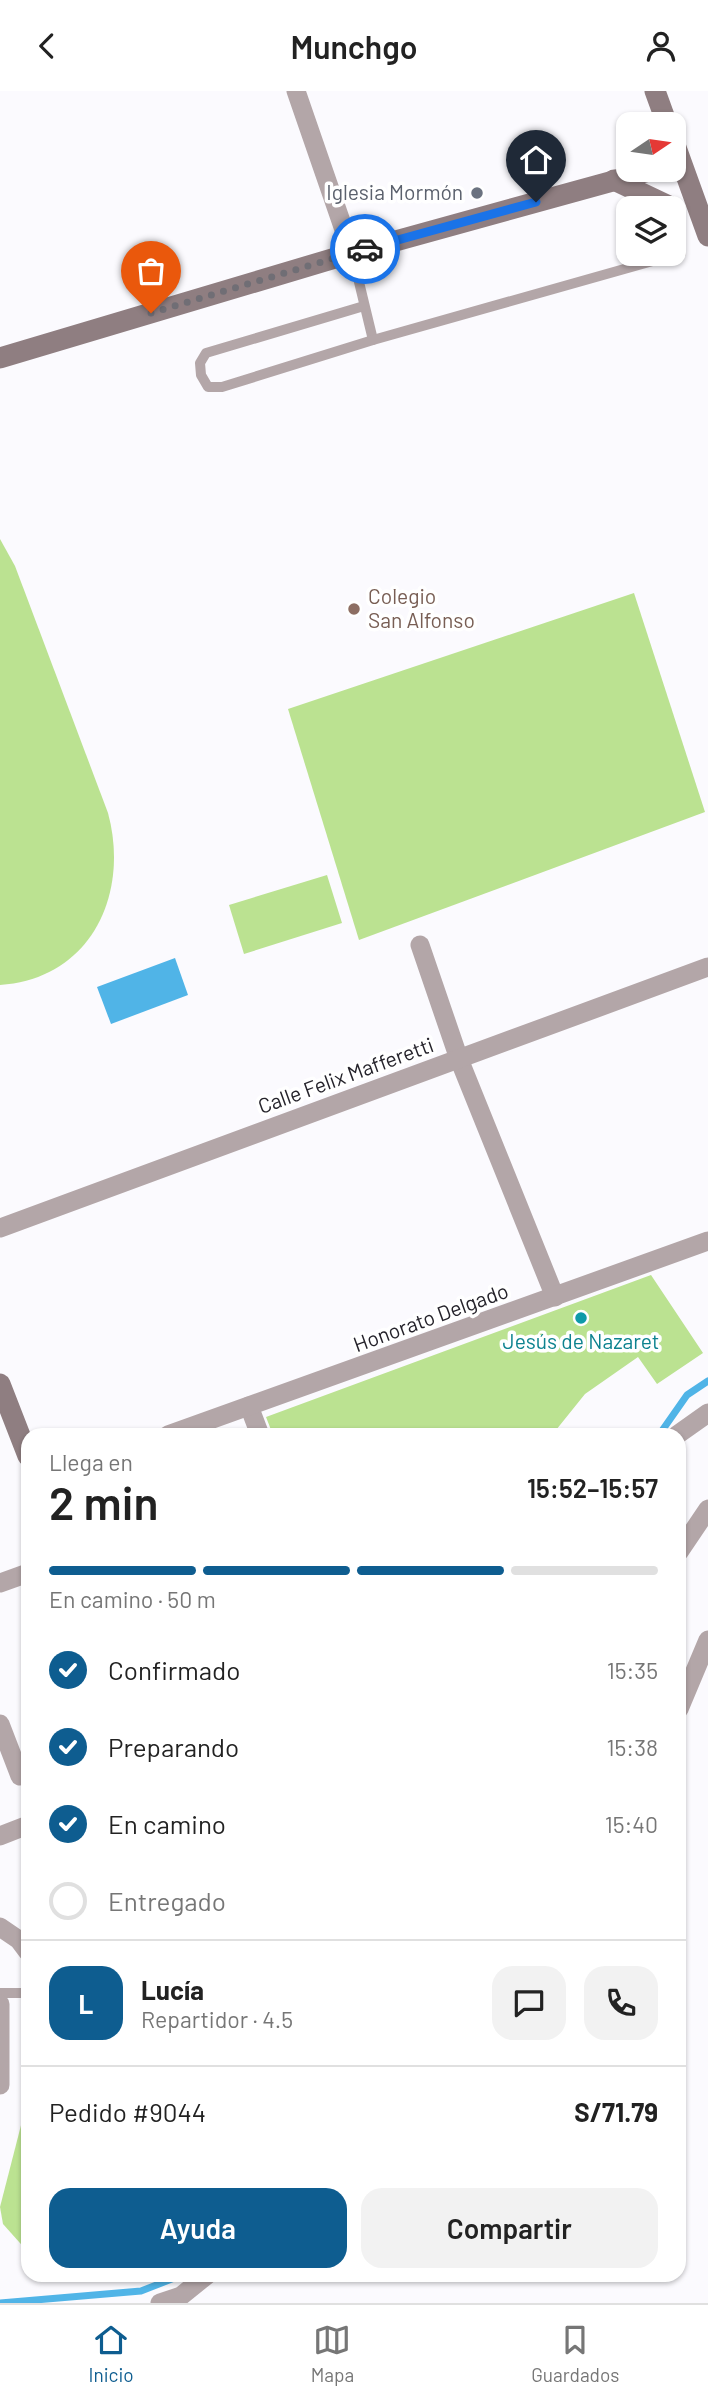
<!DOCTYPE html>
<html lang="es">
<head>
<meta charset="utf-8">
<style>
	body { margin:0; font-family:Barlow,sans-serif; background:#f2f2f2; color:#222; height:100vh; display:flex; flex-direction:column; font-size:26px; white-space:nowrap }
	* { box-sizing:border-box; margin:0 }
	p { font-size:23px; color:#767676 }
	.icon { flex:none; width:38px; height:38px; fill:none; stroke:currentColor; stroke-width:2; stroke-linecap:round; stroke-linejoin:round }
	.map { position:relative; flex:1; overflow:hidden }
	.sheet { position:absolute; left:21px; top:1337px; width:665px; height:854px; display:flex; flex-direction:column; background:#fff; border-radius:21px; box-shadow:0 2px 5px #0004 }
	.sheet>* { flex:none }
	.needle { width:46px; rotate:77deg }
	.controls { position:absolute; left:616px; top:21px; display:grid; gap:14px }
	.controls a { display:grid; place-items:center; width:70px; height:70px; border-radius:14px; background:#fff; box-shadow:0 2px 5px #0004; font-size:35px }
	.pin { position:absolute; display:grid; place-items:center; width:60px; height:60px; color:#fff; margin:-72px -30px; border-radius:50% 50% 50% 0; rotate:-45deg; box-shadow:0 0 7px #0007 }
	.pin .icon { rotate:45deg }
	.courier { position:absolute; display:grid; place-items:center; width:70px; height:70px; margin:-35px; border:5px solid #1a73e8; border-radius:50%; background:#fff; color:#222; box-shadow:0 2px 9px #0007 }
	.headline em { font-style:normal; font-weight:600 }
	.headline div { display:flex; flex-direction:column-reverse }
	.headline { display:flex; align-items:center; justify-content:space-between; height:119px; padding:0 28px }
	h1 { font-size:46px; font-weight:600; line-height:52px }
	.bar { display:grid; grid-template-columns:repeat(4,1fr); gap:10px 7px; align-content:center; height:84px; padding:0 28px }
	.bar i { height:9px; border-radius:5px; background:#e0e0e0 }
	.bar .on { background:#0e5d90 }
	.bar p { grid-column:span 4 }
	.line { display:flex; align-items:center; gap:18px; padding:0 28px; border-top:2px solid #e0e0e0 }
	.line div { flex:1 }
	.round { display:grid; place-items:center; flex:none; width:74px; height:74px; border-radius:21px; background:#f2f2f2 }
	ol { padding:0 28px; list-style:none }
	li { display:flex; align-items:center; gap:21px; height:77px }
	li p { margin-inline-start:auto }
	li .icon { padding:7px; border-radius:50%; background:#0e5d90; color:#fff; stroke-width:4 }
	li:last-child { color:#767676 }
	li i { width:38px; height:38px; border:4px solid #e0e0e0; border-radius:50% }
	.button { display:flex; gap:14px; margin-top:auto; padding:14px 28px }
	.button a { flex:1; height:80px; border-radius:21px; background:#0e5d90; color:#fff; font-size:28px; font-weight:600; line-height:80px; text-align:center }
	.button a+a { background:#f2f2f2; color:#222 }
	header { display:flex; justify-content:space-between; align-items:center; height:91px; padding:0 28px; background:#fff; font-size:32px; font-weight:600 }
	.tab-bar { display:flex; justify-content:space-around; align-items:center; height:98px; border-top:2px solid #e0e0e0; background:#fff; font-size:19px; color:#767676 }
	.tab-bar a { display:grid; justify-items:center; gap:4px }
	.tab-bar .on { color:#0e5d90 }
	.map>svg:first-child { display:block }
	.green { fill:#bbe291 }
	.water { fill:#50b4e7 }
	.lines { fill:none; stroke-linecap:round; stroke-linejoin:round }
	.stream { stroke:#50b4e7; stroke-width:7 }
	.lane { stroke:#b3a6a8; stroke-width:10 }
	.street { stroke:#b3a6a8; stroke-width:19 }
	.secondary { stroke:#8f7e81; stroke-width:21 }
	.done { stroke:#706e75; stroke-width:7; stroke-dasharray:0 12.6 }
	.route { stroke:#1a73e8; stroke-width:9 }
	.worship-dot { fill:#6b7280; stroke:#fff; stroke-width:2.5 }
	.education-dot { fill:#8d6e63; stroke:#fff; stroke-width:2.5 }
	.culture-dot { fill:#0f9aa8; stroke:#fff; stroke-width:2.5 }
	.labels { text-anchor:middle; stroke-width:7; stroke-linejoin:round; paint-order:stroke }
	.worship-label { font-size:21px; fill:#5b616d; stroke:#fff; text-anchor:end }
	.education-label { font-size:21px; fill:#785e54; stroke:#fff; text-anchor:start }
	.street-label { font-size:21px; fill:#25232b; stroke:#fff }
	.culture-label { font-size:21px; fill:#0d838f; stroke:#fff }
</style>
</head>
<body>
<header><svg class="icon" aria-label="back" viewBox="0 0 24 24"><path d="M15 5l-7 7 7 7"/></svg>Munchgo<svg class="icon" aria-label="person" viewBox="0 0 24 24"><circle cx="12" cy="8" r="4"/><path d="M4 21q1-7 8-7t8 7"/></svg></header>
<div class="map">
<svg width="708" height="2212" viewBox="0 0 708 2212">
	<rect width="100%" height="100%" fill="#fbfafe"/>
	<!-- green -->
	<g class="green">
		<path d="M0,448l15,27 93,247c22,81 -17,166 -108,172z"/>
		<polygon points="634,502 705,721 359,849 288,618"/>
		<polygon points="327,784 342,832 244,863 229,814"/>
		<polygon points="651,1184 703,1262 657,1293 638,1266 585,1303 552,1344 273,1344 266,1326"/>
		<polygon points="28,2007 28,2161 3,2133 0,2116"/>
	</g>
	<!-- water -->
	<polygon class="water" points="175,867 188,904 111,933 97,896"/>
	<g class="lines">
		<!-- stream -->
		<g class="stream">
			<polyline points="659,1344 687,1304 708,1290"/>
			<polyline points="0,2212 141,2200 182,2184"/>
		</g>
		<!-- lane -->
		<g class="lane">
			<polyline points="352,162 373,249"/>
			<polyline points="364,215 206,262 200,272 201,284 208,296 222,296 373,249 681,162"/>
			<polyline points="0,1902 28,1902"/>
		</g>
		<!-- street -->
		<g class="street">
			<polyline points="296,0 352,162"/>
			<polyline points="420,854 459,968 555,1206"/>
			<polyline points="0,1137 708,876"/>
			<polyline points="249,1315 260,1344"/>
			<polyline points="168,1344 708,1150"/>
			<polyline points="677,1344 708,1322"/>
			<polyline points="679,1461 708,1418"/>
			<polyline points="0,1492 28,1482"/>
			<polyline points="679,1618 708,1549"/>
			<polyline points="0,1633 20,1685"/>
			<polyline points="0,1745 28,1734"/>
			<polyline points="0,1836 19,1849 28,1861"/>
			<polyline points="0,1913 0,1994"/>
			<polyline points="160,2212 181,2205 207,2184"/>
		</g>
		<!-- secondary -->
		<g class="secondary">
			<polyline points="655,0 667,33"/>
			<polyline points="674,51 708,145"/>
			<polyline points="614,89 673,117"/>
			<polyline points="0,267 352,162 653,79"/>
			<polyline points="0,1293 28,1365"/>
		</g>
	</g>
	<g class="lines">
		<!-- done -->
		<polyline class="done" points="151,222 365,158"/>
		<!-- route -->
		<polyline class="route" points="365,158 536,111"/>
	</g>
	<!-- markers -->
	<circle class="worship-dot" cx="477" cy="102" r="7"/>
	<circle class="education-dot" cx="354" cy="518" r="7"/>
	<circle class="culture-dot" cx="581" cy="1227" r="7"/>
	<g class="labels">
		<!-- worship labels -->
		<g class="worship-label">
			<text x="463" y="109">Iglesia Mormón</text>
		</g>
		<!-- education labels -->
		<g class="education-label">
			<text x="368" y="513">Colegio<tspan x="368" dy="24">San Alfonso</tspan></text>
		</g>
		<!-- street labels -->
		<g class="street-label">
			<text transform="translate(346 985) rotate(-20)" y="7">Calle Felix Mafferetti</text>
			<text transform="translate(431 1227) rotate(-20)" y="7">Honorato Delgado</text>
		</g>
		<!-- culture labels -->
		<g class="culture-label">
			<text x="581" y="1258">Jesús de Nazaret</text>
		</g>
	</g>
</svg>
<div class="controls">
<a><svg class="needle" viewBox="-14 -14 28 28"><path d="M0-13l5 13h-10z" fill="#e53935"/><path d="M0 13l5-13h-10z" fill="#767676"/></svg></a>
<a><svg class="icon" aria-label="layers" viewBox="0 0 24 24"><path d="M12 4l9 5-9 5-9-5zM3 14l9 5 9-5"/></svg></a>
</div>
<div class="pin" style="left:151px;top:222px;background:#ea580c"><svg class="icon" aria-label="bag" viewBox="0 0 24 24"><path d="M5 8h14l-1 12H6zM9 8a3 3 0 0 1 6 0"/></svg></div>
<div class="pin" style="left:536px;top:111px;background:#1f2937"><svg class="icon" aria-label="home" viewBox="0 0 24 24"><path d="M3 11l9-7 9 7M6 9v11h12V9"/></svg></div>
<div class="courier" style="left:365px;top:158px"><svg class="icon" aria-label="car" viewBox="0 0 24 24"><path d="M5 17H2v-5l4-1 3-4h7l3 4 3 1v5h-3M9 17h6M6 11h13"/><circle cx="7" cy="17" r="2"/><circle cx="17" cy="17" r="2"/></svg></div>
<section class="sheet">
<div class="headline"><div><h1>2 min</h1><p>Llega en</p></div><em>15:52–15:57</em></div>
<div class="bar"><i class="on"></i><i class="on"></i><i class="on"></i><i></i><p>En camino · 50 m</p></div>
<ol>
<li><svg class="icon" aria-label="check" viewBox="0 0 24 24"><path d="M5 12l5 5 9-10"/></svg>Confirmado<p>15:35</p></li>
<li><svg class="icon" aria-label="check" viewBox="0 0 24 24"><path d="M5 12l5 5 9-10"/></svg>Preparando<p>15:38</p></li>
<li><svg class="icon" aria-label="check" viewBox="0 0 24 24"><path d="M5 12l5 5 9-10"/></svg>En camino<p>15:40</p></li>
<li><i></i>Entregado</li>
</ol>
<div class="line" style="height:126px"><b class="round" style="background:#0e5d90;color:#fff">L</b><div><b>Lucía</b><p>Repartidor · 4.5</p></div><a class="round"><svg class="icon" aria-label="chat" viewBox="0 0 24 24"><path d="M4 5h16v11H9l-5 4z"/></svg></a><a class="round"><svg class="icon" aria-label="phone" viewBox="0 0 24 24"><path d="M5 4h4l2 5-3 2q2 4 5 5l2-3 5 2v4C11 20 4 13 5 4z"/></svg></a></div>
<div class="line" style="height:91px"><div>Pedido #9044</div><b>S/71.79</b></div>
<div class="button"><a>Ayuda</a><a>Compartir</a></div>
</section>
</div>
<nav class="tab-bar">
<a class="on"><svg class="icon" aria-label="home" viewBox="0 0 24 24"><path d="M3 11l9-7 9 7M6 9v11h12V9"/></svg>Inicio</a>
<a><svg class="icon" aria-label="map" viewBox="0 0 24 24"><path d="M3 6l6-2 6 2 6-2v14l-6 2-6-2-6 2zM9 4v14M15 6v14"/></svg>Mapa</a>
<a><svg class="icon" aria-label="saved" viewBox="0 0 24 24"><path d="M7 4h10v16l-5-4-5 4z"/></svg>Guardados</a>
</nav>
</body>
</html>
